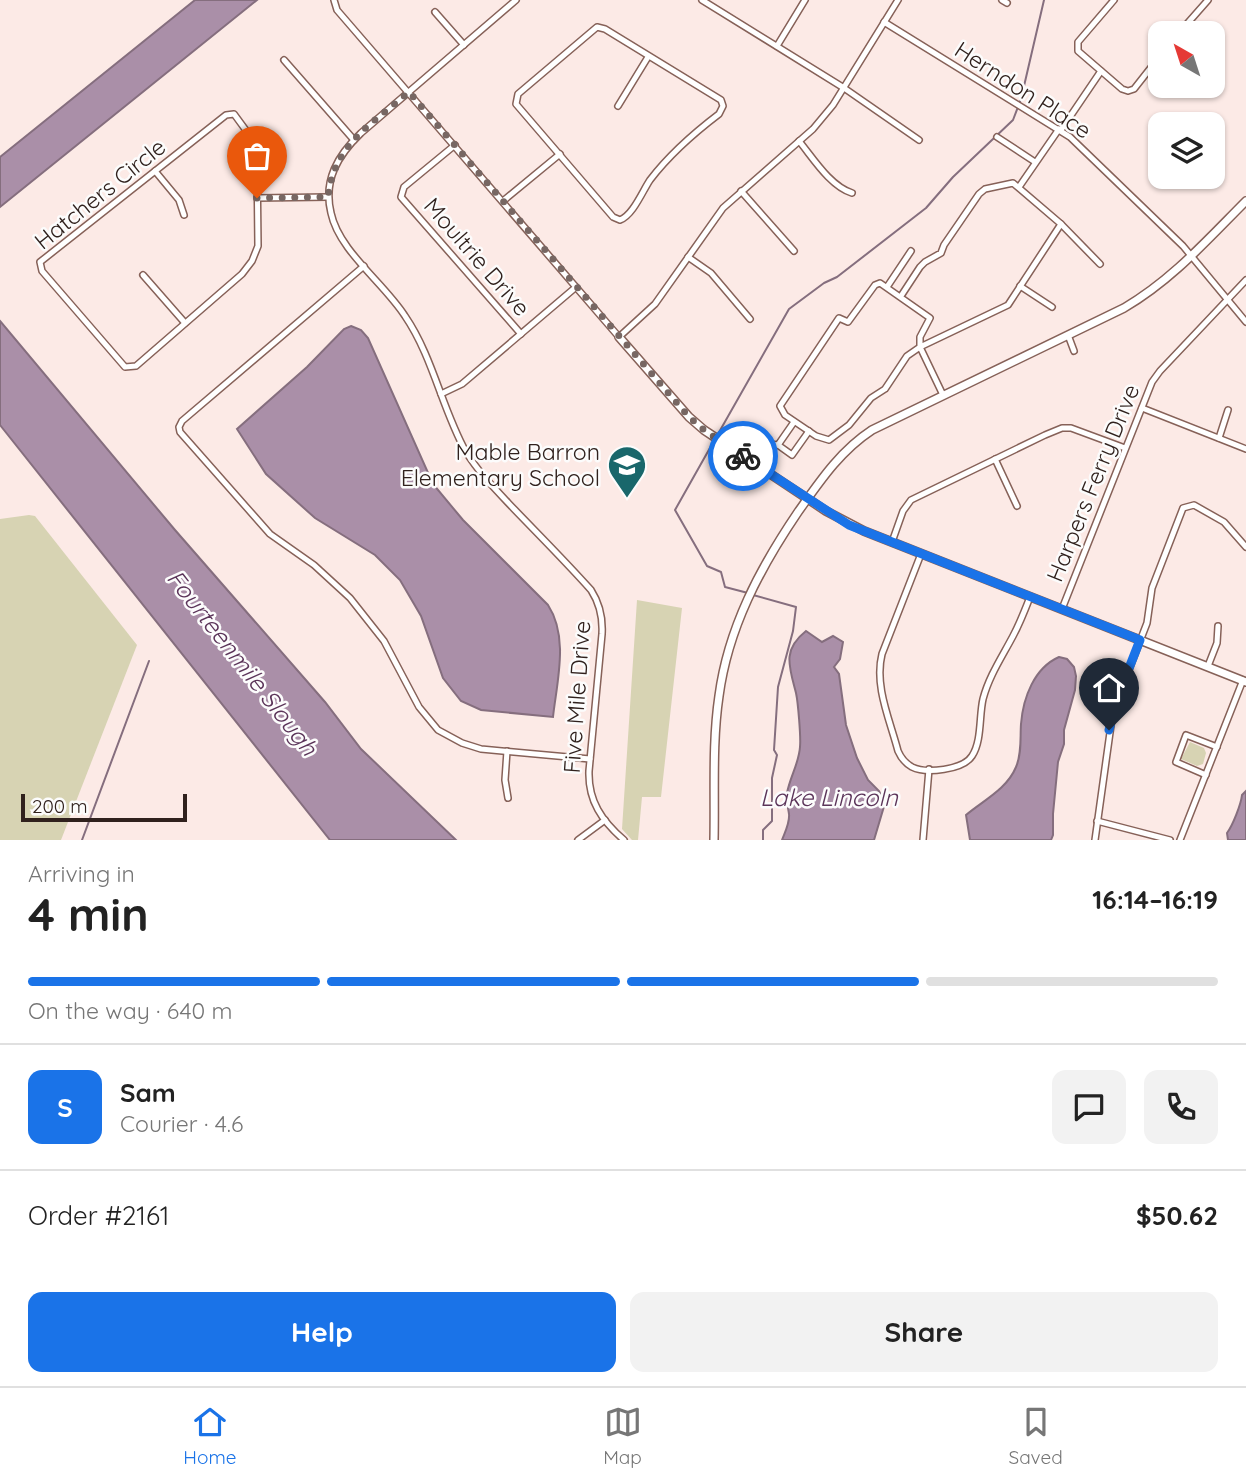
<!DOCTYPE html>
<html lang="en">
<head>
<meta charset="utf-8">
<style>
	body { margin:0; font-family:Quicksand,sans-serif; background:#f2f2f2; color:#222; height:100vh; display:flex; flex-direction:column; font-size:26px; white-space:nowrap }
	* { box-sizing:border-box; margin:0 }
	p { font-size:23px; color:#767676 }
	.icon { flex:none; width:38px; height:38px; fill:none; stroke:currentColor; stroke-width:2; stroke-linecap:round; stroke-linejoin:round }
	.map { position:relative; height:840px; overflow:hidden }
	.drawer { display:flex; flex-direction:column; background:#fff; flex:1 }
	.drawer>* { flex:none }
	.needle { width:46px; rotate:321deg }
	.controls { position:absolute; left:1148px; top:21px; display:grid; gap:14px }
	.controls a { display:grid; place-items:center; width:77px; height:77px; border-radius:14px; background:#fff; box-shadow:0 2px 5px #0004; font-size:35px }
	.scale { position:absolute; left:21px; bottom:18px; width:166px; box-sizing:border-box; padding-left:7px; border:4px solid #30211d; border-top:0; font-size:19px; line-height:24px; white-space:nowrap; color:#30211d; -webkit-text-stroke:5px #fcfcfc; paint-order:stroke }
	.pin { position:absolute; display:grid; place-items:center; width:60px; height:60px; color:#fff; margin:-72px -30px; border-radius:50% 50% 50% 0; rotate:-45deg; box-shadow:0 0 7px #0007 }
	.pin .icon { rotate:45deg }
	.courier { position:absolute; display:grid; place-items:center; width:70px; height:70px; margin:-35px; border:5px solid #1a73e8; border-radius:50%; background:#fff; color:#222; box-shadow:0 2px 9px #0007 }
	.summary em { font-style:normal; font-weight:800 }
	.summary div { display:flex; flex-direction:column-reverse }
	.summary { display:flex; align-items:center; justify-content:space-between; height:119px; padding:0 28px }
	h1 { font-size:46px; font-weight:800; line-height:52px }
	.bar { display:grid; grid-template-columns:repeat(4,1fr); gap:10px 7px; align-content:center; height:84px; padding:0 28px }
	.bar i { height:9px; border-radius:5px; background:#e0e0e0 }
	.bar .active { background:#1a73e8 }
	.bar p { grid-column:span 4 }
	.line { display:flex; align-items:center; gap:18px; padding:0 28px; border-top:2px solid #e0e0e0 }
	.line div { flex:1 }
	.round { display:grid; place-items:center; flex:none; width:74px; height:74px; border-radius:14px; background:#f2f2f2 }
	.cta { display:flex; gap:14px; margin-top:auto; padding:14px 28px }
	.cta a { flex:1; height:80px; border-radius:14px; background:#1a73e8; color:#fff; font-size:28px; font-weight:800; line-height:80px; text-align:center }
	.cta a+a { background:#f2f2f2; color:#222 }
	.dock { display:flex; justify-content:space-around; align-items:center; height:98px; border-top:2px solid #e0e0e0; background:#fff; font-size:19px; color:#767676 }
	.dock a { display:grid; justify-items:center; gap:4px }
	.dock .active { color:#1a73e8 }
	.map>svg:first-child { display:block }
	.green { fill:#d7d3b3 }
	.water { fill:#aa8fa8; stroke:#856e7e; stroke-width:2 }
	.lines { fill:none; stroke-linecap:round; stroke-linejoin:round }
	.stream { stroke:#856e7e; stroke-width:2 }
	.street-casing { stroke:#866158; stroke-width:8 }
	.secondary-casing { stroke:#866158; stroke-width:10 }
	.street { stroke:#fff; stroke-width:5 }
	.secondary { stroke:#fff; stroke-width:7 }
	.done { stroke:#776763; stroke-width:7; stroke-dasharray:0 12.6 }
	.route { stroke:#1a73e8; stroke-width:9 }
	.labels { text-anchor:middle; stroke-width:5; stroke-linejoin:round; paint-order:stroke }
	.street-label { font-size:23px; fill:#30211d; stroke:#fcfcfc }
	.poi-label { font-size:23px; fill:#30211d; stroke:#fcfcfc; text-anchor:end }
	.water-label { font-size:24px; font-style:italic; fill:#5b3459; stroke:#fcfcfc }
</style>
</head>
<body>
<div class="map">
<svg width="1246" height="840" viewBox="0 0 1246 840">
	<rect width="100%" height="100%" fill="#fceae6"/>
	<!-- green -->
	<g class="green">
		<polygon points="29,515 35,516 137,645 61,840 0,840 0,519"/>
		<polygon points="637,600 682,608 661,797 642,797 638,840 632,840 622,829"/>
		<polygon points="1190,742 1204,748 1206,753 1203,764 1197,766 1181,759"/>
	</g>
	<!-- water -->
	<g class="water">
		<polygon points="195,0 257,0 0,207 0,157"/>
		<polygon points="0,321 175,530 325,702 361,749 456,840 330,840 0,425"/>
		<path d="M351,326l10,4 7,8 65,146 30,36 85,85c21,32 9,76 5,112l-72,-7 -20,-9 -18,-23 -22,-62 -21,-36 -25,-25 -60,-37 -49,-44 -29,-45 70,-62 37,-38z"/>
		<path d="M806,631l16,11 11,-6 10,6 -3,17 -6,8 5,7 7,51 11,33 11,22 11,11 6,12 -11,37h-92c3,-8 8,-17 7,-26 -1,-7 -3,-13 -2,-21 3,-16 12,-30 13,-46 1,-10 -2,-45 -4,-54 -7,-27 -14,-43 10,-62z"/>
		<path d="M1059,657l8,2 7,8 2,9 -1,14 -11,40v14l-6,18 -5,52v21l-2,5h-81l-4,-25c18,-15 41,-26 50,-48 6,-14 4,-29 5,-43 2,-26 13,-56 38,-67z"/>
		<path d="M1246,791v49h-18l-1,-7c6,-8 14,-29 15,-38z"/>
	</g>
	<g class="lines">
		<!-- stream -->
		<g class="stream">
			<polyline points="718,434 789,309 824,283 837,277 926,208 953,177 1013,120 1021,99 1044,0"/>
			<polyline points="715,439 675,510 707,566 721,572 725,587 748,593"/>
			<polyline points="753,595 796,607 793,631 778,687 774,750 777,755 772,778 772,821 763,830 763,840"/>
			<polyline points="82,840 149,661"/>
		</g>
		<!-- street casing -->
		<g class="street-casing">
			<g id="street">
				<polyline points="334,0 337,10 619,337 655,304 723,208 813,129 833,105 898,0"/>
				<path d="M516,0l-155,133c-23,22 -38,47 -30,80 8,38 53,70 74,103 28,41 37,93 61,136 13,21 31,39 48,57 26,27 52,53 77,81 9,14 12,27 11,44l-13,137c-1,30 13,50 35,69"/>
				<polyline points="702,0 844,88 919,140"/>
				<polyline points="1002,0 1007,3"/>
				<polyline points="1114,0 1078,42 1078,51 1122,89 1128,91 1134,89 1160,56"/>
				<polyline points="435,12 464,45"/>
				<polyline points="884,22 1070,137 1183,246 1246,322"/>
				<path d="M597,27l8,2 116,71 2,6 -4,8c-25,19 -50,41 -69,66 -8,12 -17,35 -30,40l-7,-3 -97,-113 2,-10z"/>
				<polyline points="1179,33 1208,0"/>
				<polyline points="777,46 805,0"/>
				<polyline points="284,60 354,140"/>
				<polyline points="618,106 648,57"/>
				<polygon points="234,114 253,140 257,157 258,246 252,261 242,274 136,366 125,367 42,271 40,262 226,115"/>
				<polyline points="1061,130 1101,71"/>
				<polyline points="997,137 1035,162"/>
				<path d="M799,141c14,17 31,45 53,52"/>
				<polyline points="455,145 404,187 401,197 521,334"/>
				<polyline points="155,171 179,200 184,215"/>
				<polyline points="1019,187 1059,129"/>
				<polyline points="741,191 794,251"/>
				<polyline points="257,198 328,197"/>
				<polyline points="503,201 560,154"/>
				<polyline points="1061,224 1100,264"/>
				<polyline points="688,257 711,273 750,319"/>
				<polyline points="364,266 182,421 179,427 180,432 270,534 314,565 350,598 384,641 419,707 438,730 462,743 481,749 590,759"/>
				<polyline points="143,275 185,323"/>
				<polyline points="1020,286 1052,307"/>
				<polyline points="887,287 911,251"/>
				<polyline points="901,296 920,267 925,262 941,253 944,245 979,194 985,189 1013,183 1061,224 1008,305 920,347 907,356 885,389 871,398 849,425 829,440 816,436 785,415 780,406 839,318 848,322 875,285 880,283 930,318 920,337 920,347 943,395"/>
				<polyline points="1068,335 1074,351"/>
				<polyline points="441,394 462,384 576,287"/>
				<polyline points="1142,408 1246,449"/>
				<polyline points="794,422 778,445 792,455 809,431"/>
				<polyline points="1219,438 1228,410"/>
				<polyline points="762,456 770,444 778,445"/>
				<polyline points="995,459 1017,506"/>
				<polyline points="892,542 903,511 911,500 1045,435 1062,428 1071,428 1125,448"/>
				<path d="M921,554l-39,100c-8,32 8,66 16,97 3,7 7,12 14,16 14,7 51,3 60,-11 10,-15 7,-40 11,-57 6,-23 19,-42 30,-63 7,-13 12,-26 17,-39"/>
				<polyline points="1062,609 1152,382 1160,371 1246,280"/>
				<polyline points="1208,666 1217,643 1218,626"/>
				<polyline points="507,751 505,780 508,798"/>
				<polyline points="1206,775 1176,762 1186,735 1217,747"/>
				<polyline points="1097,821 1170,840"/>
				<polyline points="578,840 605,820"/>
				<polyline points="923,840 929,769"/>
				<polyline points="1095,840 1113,711 1147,623 1152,588 1183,508 1194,505 1224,522 1246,547"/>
				<polyline points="1180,840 1243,680"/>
			</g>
		</g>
		<!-- secondary casing -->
		<g class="secondary-casing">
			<g id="secondary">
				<polyline points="619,337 689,417 704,430 826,511 864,531 1246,682"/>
				<path d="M714,840c1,-48 -2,-97 5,-144 9,-68 41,-128 79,-184 22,-31 42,-61 74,-82l252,-122c48,-28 83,-68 122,-107"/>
			</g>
		</g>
		<!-- street -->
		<use href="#street" class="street"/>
		<!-- secondary -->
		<use href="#secondary" class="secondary"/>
	</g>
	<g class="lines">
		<!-- done -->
		<path class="done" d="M257,198l71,-1c6,-53 44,-73 81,-105l280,325 15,13 39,26"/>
		<!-- route -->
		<polyline class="route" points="743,456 849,525 1140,640 1117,699 1109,730"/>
	</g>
	<!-- icons -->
	<defs>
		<g id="school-pin" transform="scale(2.0125)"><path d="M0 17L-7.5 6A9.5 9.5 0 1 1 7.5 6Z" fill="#19676b" stroke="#fcfcfc"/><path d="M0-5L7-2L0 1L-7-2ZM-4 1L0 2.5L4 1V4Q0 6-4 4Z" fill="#fff"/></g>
	</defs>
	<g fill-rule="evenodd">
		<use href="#school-pin" x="627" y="465"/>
	</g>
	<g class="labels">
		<!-- street labels -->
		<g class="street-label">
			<text transform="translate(1023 90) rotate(33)" y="8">Herndon Place</text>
			<text transform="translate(100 194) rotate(-39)" y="8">Hatchers Circle</text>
			<text transform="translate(477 257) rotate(49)" y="8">Moultrie Drive</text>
			<text transform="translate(1093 483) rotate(-68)" y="8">Harpers Ferry Drive</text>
			<text transform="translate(577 697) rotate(-86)" y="8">Five Mile Drive</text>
		</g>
		<!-- poi labels -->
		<g class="poi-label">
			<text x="600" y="460">Mable Barron<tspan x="600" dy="26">Elementary School</tspan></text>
		</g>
		<!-- water labels -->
		<g class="water-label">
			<text transform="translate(242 663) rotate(52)" y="8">Fourteenmile Slough</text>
			<text x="829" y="806">Lake Lincoln</text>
		</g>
	</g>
</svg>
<div class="controls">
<a><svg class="needle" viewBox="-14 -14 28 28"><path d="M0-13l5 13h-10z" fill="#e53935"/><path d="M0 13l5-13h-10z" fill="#767676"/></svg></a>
<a><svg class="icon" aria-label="layers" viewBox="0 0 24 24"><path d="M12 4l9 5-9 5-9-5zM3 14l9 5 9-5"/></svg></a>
</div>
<div class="scale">200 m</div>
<div class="pin" style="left:257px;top:198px;background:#ea580c"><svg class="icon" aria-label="bag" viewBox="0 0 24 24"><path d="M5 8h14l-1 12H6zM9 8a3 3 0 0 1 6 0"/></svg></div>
<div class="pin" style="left:1109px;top:730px;background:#1f2937"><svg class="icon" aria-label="home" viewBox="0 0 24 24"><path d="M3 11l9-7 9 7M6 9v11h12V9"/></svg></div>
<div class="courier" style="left:743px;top:456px"><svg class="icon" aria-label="bike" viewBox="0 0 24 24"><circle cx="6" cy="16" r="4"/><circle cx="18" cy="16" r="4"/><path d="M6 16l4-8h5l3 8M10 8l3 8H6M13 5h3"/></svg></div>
</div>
<section class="drawer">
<div class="summary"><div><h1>4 min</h1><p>Arriving in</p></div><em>16:14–16:19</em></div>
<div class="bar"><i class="active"></i><i class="active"></i><i class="active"></i><i></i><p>On the way · 640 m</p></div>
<div class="line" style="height:126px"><b class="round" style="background:#1a73e8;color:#fff">S</b><div><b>Sam</b><p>Courier · 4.6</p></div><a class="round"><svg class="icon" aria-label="chat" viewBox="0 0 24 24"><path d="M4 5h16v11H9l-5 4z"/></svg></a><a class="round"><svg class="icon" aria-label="phone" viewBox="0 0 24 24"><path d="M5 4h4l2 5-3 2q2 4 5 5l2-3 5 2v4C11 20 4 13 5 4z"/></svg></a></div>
<div class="line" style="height:91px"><div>Order #2161</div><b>$50.62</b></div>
<div class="cta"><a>Help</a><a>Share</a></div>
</section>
<nav class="dock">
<a class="active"><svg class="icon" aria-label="home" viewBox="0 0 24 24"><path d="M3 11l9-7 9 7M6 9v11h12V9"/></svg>Home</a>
<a><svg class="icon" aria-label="map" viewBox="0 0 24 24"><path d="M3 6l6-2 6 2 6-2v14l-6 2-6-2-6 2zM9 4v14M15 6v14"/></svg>Map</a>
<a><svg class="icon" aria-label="saved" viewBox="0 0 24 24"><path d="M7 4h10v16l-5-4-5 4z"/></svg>Saved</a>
</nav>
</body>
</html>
